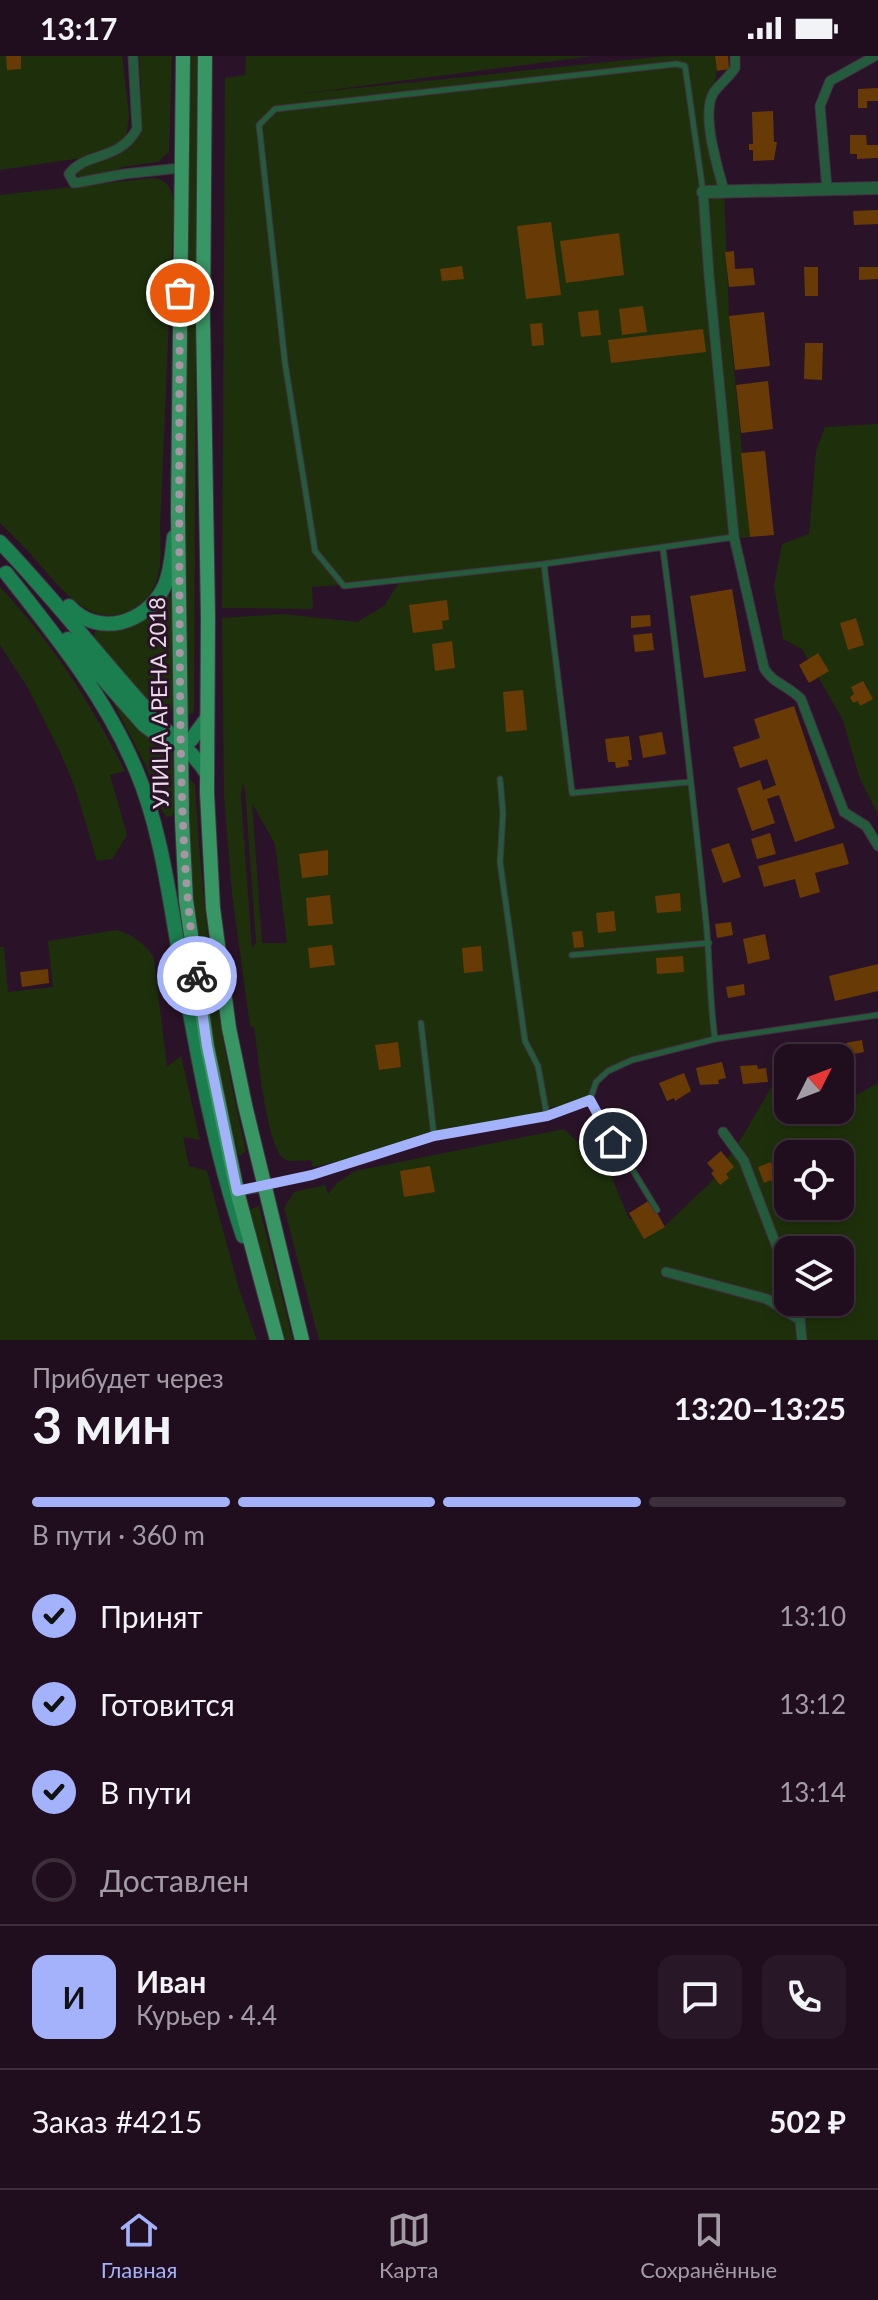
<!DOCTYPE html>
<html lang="ru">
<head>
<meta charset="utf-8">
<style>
	body { margin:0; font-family:Lato,sans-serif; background:#281727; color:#f1f3f6; height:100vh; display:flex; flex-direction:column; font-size:30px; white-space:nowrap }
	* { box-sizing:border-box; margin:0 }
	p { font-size:26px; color:#a29ca4 }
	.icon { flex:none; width:44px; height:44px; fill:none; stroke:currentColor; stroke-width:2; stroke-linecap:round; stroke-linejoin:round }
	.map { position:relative; height:1284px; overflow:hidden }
	.side { display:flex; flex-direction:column; background:#200e1e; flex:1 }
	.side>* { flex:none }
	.needle { width:52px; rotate:48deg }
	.tools { position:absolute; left:774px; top:988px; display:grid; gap:16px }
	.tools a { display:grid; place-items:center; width:80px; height:80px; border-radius:16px; background:#200e1e; box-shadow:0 4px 12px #0003,0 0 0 2px #3d2e3c; font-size:40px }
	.pin { position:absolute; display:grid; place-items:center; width:68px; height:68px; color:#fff; margin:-34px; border:4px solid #fff; border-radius:50%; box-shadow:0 2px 8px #0007 }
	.courier { position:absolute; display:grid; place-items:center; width:80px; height:80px; margin:-40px; border:6px solid #a4b2fc; border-radius:50%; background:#fff; color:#222; box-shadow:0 2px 10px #0007 }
	.head em { font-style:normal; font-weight:700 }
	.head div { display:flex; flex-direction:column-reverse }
	.head { display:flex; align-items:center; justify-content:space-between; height:136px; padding:0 32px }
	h1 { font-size:52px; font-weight:700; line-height:60px }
	.bar { display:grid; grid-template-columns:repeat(4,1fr); gap:12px 8px; align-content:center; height:96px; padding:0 32px }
	.bar i { height:10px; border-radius:6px; background:#3d2e3c }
	.bar .active { background:#a4b2fc }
	.bar p { grid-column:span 4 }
	.line { display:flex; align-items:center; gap:20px; padding:0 32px; border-top:2px solid #3d2e3c }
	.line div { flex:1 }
	.round { display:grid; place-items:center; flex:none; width:84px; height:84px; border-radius:16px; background:#281727 }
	ol { padding:0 32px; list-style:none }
	li { display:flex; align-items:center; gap:24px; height:88px }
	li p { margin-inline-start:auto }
	li .icon { padding:8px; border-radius:50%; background:#a4b2fc; color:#111; stroke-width:4 }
	li:last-child { color:#a29ca4 }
	li i { width:44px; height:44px; border:4px solid #3d2e3c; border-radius:50% }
	.status { display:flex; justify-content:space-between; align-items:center; height:56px; padding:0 40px; background:#200e1e; direction:ltr }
	.status svg { height:22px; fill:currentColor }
	.menu { display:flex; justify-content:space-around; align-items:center; height:112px; border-top:2px solid #3d2e3c; background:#200e1e; font-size:22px; color:#a29ca4 }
	.menu a { display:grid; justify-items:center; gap:4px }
	.menu .active { color:#a4b2fc }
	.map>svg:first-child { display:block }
	.green { fill:#1e300b; fill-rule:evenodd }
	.building { fill:#683a06 }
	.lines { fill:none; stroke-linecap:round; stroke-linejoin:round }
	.service-casing { stroke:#452f43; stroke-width:7 }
	.minor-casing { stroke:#452f43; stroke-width:11 }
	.tertiary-casing { stroke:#452f43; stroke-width:14 }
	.secondary-casing { stroke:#452f43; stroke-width:16 }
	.primary-casing { stroke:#452f43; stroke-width:16 }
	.service { stroke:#255b3d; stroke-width:5 }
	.minor { stroke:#255b3d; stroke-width:9 }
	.tertiary { stroke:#255b3d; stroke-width:12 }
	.secondary { stroke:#1b7e4f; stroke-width:14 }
	.primary { stroke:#389564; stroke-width:14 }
	.done { stroke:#a795a5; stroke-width:8; stroke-dasharray:0 14.4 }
	.route { stroke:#a4b2fc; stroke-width:10 }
	.labels { text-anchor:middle; stroke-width:6; stroke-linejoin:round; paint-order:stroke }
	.street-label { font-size:22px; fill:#eadbe8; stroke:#2a1328 }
</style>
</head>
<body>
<div class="status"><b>13:17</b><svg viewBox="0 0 49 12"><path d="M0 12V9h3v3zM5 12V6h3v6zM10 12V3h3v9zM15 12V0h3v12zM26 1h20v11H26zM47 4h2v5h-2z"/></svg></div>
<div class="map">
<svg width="878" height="1284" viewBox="0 0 878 1284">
	<rect width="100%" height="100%" fill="#2a1328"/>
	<!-- green -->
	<g class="green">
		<polygon points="0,0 122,0 129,59 126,83 137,73 141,30 139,0 172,0 169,96 158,106 122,111 99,123 77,120 80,107 88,101 0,114"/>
		<polygon points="188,0 197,0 194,651 193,657 188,659 185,647"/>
		<path d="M246,0h346l-293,38 367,-38h49l2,15 -7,38 14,82 5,125 21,221 -205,27 27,228 118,-10 25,257 -107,32 -18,29 -44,9 -15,10 -218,48 -2,-7c-7,0 -19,2 -25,0 -20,-8 -28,-110 -32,-133l-4,-1 -18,-132 -8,-98 -2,-178 61,-4 74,8 27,-16 16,-25 -88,6 1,22 -91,-1 3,-530 20,-3zM242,728l3,5 11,153 -4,7 -11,-152zM252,747l23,41 12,99h-25z"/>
		<path d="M153,122c16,2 19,12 21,26l-14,324c1,30 4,60 -24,79 -43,28 -76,-20 -101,-48 -11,-13 -23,-24 -35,-36v-328z"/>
		<polygon points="878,368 878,758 860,723 843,664 802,593 783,583 774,530 782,488 809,478 816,395 825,371"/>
		<path d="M0,531c54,58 89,113 125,184l-15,4 17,60 -15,24 -15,2 -22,-74 -15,-35 -32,-64 -28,-43z"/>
		<polygon points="169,539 174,545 173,649 170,656 160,660 93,582 96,573 114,574 139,567"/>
		<polygon points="112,644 172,695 175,754 172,760 167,761 162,755 146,710"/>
		<path d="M190,724l5,5c7,124 22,245 51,366l-6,5 -2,-2 -26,-120 -17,-114 -9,-127z"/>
		<path d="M116,874c14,3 31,15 38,28l13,109 14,-11 19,84 -17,-3 6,29 18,5 32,118 18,51h-257v-393h4l4,45 45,-5 -5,-46z"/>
		<path d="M775,1025l13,5v24h52v-13h13l25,-14v257h-559l-35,-132 10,-16 31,-7 3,9 9,-11 18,-12 209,-42 46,44 19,46 36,7 46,-44 30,-43zM788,1098h52v52h-52zM788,1194h52v52h-52z"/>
		<polygon points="259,1150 293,1284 283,1284 248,1154"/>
	</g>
	<!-- building -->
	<g class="building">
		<polygon points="6,0 21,0 21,13 7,14"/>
		<polygon points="715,0 728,0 729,13 717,15"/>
		<polygon points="878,32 878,45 867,45 867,52 858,52 858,33"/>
		<polygon points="773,55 774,86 777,86 774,104 753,105 753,94 749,94 749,88 753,88 752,56"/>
		<polygon points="850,79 866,79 867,89 878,89 878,102 857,103 857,98 850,98"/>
		<polygon points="878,154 878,168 854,169 853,155"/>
		<polygon points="551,166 561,239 526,243 517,170"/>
		<polygon points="619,177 624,219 566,227 560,185"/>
		<polygon points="734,195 735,213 753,212 755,229 729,231 725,196"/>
		<polygon points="462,210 464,223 442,225 440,213"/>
		<polygon points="804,211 818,211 818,240 805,240"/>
		<polygon points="859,211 878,211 878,223 859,224"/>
		<polygon points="643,250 647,276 622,279 619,253"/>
		<polygon points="598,254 601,279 581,281 578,256"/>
		<polygon points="764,256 770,310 735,314 729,260"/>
		<polygon points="542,267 544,289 532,290 530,268"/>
		<polygon points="703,273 706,296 611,307 608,284"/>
		<polygon points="805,287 823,287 822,324 804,323"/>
		<polygon points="768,325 773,373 741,377 736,329"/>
		<polygon points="765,395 774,479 750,481 741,397"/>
		<polygon points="732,533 746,615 704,622 690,540"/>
		<polygon points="447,544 449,564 442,565 443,573 413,577 409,549"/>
		<polygon points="650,559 651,570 631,572 631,560"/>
		<polygon points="856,562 864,589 848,594 840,567"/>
		<polygon points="652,577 654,594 635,596 633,579"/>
		<polygon points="452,585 455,612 435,615 432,588"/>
		<polygon points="818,597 829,615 809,627 799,609"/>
		<polygon points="863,625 873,643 860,650 858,645 853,647 850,641 854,638 851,631"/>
		<polygon points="523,634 527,674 506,676 503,636"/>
		<polygon points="794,650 835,772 795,786 779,739 767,743 775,767 752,775 737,732 760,724 763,734 776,729 767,703 740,712 733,691 760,682 754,663"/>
		<polygon points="662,676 666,698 643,702 639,680"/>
		<polygon points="629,680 632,704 628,704 629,710 616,712 615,706 608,706 605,683"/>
		<polygon points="770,777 776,798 757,803 751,783"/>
		<polygon points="729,787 741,821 723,827 711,793"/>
		<polygon points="843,787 849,808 815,817 820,836 800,842 795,823 764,831 758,810"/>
		<polygon points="328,794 328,819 302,822 299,798"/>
		<polygon points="680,837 681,855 657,857 655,840"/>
		<polygon points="330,839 333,868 308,870 306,842"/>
		<polygon points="614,855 616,875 598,877 596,857"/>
		<polygon points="731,866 733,879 717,882 715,868"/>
		<polygon points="582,875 584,891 574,892 572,876"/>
		<polygon points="765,878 770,903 748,908 743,883"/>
		<polygon points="332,889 335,909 310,912 308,892"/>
		<polygon points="481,890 483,915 464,917 462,892"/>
		<polygon points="683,900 684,916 657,918 656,902"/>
		<polygon points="878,908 878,935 835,945 829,920"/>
		<polygon points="48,913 49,927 22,931 20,916"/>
		<polygon points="744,928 745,939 728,942 726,931"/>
		<polygon points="862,984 864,996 849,999 846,987"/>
		<polygon points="398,986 401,1011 379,1014 375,989"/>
		<polygon points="722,1006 726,1022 718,1024 719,1028 700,1029 696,1012"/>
		<polygon points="757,1009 758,1013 766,1012 768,1026 743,1028 740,1010"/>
		<polygon points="846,1016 849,1030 855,1036 853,1042 847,1045 840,1040 840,1017"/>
		<polygon points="684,1017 691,1035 675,1045 674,1042 667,1045 659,1027"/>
		<polygon points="721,1095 734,1111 726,1118 729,1122 720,1129 711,1117 714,1115 707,1107"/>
		<polygon points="788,1104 788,1127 773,1130 771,1124 764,1127 758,1111 771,1106 772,1110"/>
		<polygon points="430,1110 435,1136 404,1141 400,1115"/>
		<polygon points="650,1144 665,1171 644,1183 629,1157"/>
	</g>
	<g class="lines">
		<!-- service casing -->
		<g class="service-casing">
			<g id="service">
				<polyline points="703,135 685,10 676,8 275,53 259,69 285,307 315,495 344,530 544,508 734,481"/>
				<path d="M663,493c16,121 29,241 42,363 5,42 4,85 10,127"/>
				<polyline points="544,508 572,737 690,726"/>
				<polyline points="572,899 709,887"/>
				<polyline points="421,967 434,1080"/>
				<polyline points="547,1060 590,1044"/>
				<polyline points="269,1130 372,1102 434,1080 547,1060 538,1010 525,985 500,806 503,757 500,723"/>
				<polyline points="657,1154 590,1044 596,1026 608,1015 632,1004 715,983 878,959"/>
			</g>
		</g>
		<!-- minor casing -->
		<g class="minor-casing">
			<g id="minor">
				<path d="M133,0l4,73c-19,33 -50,22 -68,45l5,9 7,-1 43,-8 56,-6"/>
				<polyline points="827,133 820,50 830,25 875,0"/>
				<path d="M724,135c-6,-23 -24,-78 -10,-99 6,-8 15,-15 21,-24v-12"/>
				<path d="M703,136l6,84 25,261 30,131c8,15 25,18 37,31l43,113 22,14 12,20"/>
				<polyline points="723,1076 744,1105 788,1220"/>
				<polyline points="237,1135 264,1131"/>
				<polyline points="666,1216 767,1243 800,1264 795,1246"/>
				<polyline points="800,1264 802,1284"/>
			</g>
		</g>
		<!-- tertiary casing -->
		<g class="tertiary-casing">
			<polyline id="tertiary" points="703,136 878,132"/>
		</g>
		<!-- secondary casing -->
		<g class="secondary-casing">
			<g id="secondary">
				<path d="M0,486c55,57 103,120 156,178 17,19 38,32 51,54"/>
				<path d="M6,517c49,62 99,123 130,197 25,59 33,126 44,188 17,94 33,188 63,278"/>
				<path d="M69,550c29,32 77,18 95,-19 7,-14 8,-34 10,-50"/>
				<polyline points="68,583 144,669 168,687 191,684 207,662"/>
			</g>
		</g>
		<!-- primary casing -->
		<g class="primary-casing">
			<g id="primary">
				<polyline points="183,0 178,457 182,764 186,844 207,990 237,1135 277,1284"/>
				<polyline points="205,0 203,264 208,561 207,737 213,852 229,972 245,1049 302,1284"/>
			</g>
		</g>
		<!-- service -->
		<use href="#service" class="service"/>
		<!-- minor -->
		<use href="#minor" class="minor"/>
		<!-- tertiary -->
		<use href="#tertiary" class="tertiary"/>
		<!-- secondary -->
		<use href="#secondary" class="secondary"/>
		<!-- primary -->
		<use href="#primary" class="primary"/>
	</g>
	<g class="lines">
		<!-- done -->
		<path class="done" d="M180,237c-1,131 -1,261 0,391 1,98 2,195 17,292"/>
		<!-- route -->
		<polyline class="route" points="197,920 207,990 237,1135 312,1119 434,1080 547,1060 590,1044 613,1086"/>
	</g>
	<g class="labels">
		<!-- street labels -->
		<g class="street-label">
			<text transform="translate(159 647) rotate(-91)" y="8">УЛИЦА АРЕНА 2018</text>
		</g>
	</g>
</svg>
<div class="tools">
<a><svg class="needle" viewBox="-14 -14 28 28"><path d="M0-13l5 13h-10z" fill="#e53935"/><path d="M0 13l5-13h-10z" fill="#a29ca4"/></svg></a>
<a><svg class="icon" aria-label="locate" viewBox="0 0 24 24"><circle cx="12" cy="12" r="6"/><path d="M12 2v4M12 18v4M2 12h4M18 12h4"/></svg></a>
<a><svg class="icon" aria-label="layers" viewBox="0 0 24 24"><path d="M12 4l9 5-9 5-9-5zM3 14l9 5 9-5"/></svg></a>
</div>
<div class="pin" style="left:180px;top:237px;background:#ea580c"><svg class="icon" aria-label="bag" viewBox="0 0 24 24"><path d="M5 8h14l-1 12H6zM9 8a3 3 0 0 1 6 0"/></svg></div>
<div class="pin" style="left:613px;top:1086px;background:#1f2937"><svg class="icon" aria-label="home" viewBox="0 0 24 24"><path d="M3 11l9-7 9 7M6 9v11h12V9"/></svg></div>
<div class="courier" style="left:197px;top:920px"><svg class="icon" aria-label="bike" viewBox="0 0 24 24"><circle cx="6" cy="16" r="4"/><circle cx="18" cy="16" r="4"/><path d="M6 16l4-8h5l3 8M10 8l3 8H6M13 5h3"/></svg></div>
</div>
<section class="side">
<div class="head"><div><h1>3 мин</h1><p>Прибудет через</p></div><em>13:20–13:25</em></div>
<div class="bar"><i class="active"></i><i class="active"></i><i class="active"></i><i></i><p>В пути · 360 m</p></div>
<ol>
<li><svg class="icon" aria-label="check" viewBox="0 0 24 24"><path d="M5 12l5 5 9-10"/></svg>Принят<p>13:10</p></li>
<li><svg class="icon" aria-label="check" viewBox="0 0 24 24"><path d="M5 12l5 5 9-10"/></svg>Готовится<p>13:12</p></li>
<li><svg class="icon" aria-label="check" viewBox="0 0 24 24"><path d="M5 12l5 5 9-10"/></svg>В пути<p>13:14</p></li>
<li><i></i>Доставлен</li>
</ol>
<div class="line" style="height:144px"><b class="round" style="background:#a4b2fc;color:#111">И</b><div><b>Иван</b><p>Курьер · 4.4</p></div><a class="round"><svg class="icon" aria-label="chat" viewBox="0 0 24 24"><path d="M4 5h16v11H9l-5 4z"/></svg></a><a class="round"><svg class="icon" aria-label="phone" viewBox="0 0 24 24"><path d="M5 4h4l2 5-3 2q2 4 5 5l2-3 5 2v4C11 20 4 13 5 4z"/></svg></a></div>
<div class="line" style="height:104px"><div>Заказ #4215</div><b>502 ₽</b></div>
</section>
<nav class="menu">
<a class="active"><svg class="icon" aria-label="home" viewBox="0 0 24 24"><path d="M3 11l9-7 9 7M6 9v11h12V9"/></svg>Главная</a>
<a><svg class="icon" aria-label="map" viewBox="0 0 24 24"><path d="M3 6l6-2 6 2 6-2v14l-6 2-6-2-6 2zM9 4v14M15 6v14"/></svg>Карта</a>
<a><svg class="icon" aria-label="saved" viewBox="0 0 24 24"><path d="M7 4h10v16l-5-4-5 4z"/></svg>Сохранённые</a>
</nav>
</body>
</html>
